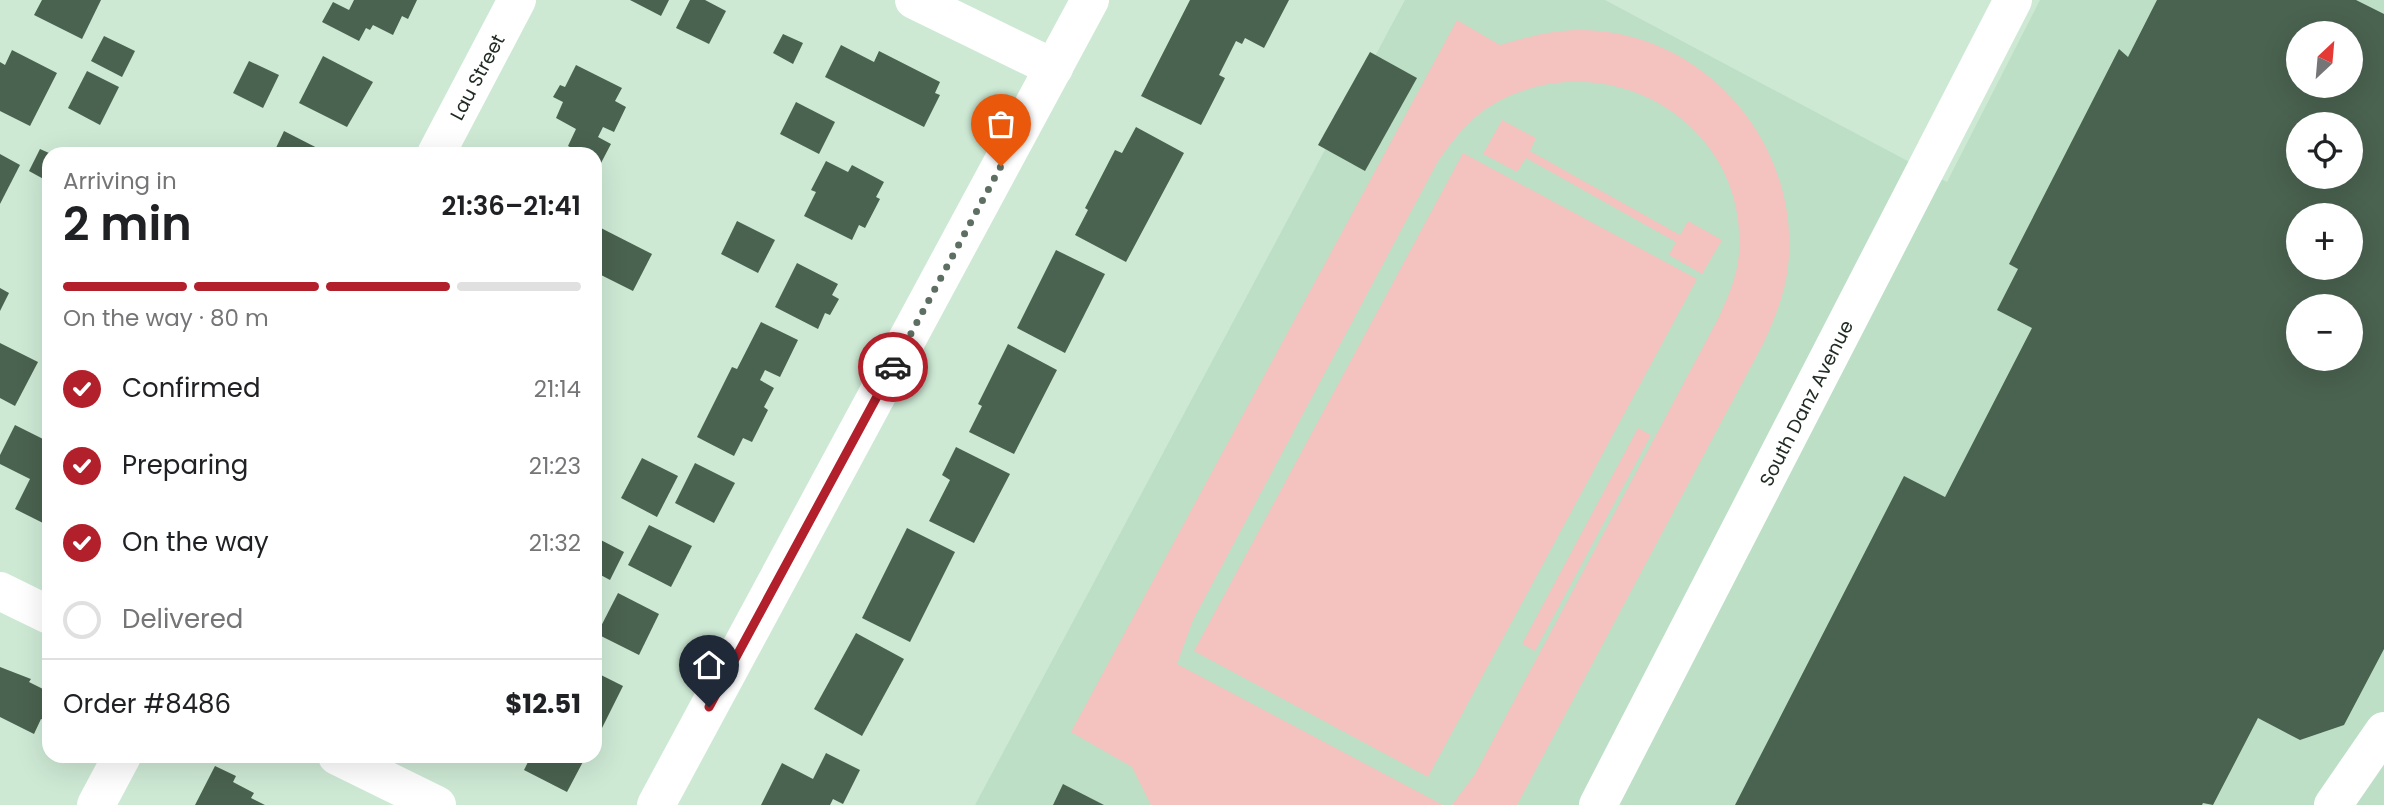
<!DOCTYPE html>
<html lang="en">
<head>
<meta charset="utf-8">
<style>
	body { margin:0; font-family:Poppins,sans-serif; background:#f2f2f2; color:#202124; height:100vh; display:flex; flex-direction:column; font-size:26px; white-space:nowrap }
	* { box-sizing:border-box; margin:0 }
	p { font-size:23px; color:#757577 }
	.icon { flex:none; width:38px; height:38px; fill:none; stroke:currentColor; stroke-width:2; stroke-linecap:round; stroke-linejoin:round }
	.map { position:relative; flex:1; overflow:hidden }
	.sheet { position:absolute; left:42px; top:147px; width:560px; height:616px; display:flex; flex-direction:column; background:#fff; border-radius:21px; box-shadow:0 7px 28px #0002 }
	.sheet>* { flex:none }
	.needle { width:46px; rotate:26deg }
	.controls { position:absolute; left:2286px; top:21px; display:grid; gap:14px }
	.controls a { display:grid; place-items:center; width:77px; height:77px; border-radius:50%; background:#fff; box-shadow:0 7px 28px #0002; font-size:35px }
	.pin { position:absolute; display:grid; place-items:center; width:60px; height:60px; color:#fff; margin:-72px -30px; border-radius:50% 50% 50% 0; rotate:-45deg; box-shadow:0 0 7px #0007 }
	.pin .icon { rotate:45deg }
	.courier { position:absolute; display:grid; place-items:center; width:70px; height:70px; margin:-35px; border:5px solid #b2202c; border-radius:50%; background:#fff; color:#222; box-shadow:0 2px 9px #0007 }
	.head em { font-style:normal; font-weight:600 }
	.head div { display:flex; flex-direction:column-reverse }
	.head { display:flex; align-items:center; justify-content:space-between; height:119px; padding:0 21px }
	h1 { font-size:46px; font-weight:600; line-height:52px }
	.bar { display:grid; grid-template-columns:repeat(4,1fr); gap:10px 7px; align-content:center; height:84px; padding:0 21px }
	.bar i { height:9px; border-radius:5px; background:#e0e0e0 }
	.bar .selected { background:#b2202c }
	.bar p { grid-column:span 4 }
	.line { display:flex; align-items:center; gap:18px; padding:0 21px; border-top:2px solid #e0e0e0 }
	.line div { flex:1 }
	ol { padding:0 21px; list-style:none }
	li { display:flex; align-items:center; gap:21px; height:77px }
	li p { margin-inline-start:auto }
	li .icon { padding:7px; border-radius:50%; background:#b2202c; color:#fff; stroke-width:4 }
	li:last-child { color:#757577 }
	li i { width:38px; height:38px; border:4px solid #e0e0e0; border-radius:50% }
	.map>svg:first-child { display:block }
	.built { fill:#bcdfc5; fill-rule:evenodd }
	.green { fill:#f4c3bf }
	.building { fill:#4a6250; fill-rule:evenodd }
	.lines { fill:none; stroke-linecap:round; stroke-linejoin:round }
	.minor { stroke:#fff; stroke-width:38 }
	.done { stroke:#5d6e62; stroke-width:7; stroke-dasharray:0 12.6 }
	.route { stroke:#b2202c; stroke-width:9 }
	.labels { text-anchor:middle; stroke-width:7; stroke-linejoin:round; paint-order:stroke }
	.street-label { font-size:19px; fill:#212c24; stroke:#fff }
</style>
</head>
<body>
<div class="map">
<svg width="2384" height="805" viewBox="0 0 2384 805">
	<rect width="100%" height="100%" fill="#cde9d4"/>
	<!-- built -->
	<path class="built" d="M1405,0h200l342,182 93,-182h344v805h-1409zM2298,33h52v53h-52zM2298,124h52v53h-52zM2298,215h52v53h-52zM2298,306h52v53h-52z"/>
	<!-- green -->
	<g class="green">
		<path d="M1457,20l43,25c25,-7 51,-15 78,-15 125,-1 224,113 210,237 -3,26 -13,51 -24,75l-247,463h-65l23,-31 244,-457c8,-18 16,-36 19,-55 17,-132 -122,-220 -237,-162 -28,14 -47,38 -64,63l-244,457 -16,44 266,141h-292l-19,-38 -61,-35z"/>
		<polygon points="1502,120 1536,138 1530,151 1680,235 1688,221 1722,240 1702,274 1669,255 1676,242 1526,158 1517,172 1483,154"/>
		<polygon points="1463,153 1697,279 1428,777 1194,651"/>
		<polygon points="1638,428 1651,435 1535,651 1522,644"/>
	</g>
	<!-- building -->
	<g class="building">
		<polygon points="42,0 101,0 82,39 34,15"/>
		<polygon points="354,0 417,0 408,19 402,16 393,35 373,25 370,30 366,28 359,41 322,22 333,2 349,10"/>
		<polygon points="630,0 669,0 661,16"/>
		<polygon points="690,0 705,0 726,11 709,44 676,28"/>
		<polygon points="1190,0 1289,0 1264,48 1245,38 1242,44 1236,41 1219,75 1225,78 1201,125 1141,96"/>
		<path d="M2157,0h199l28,14v635l-40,76 -44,15 -42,-22 -45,87 -10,-2 -1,2h-467l169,-329 41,21 87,-169 -35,-18 21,-41 -9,-5 110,-215 9,8zM2298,33h52v53h-52zM2298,124h52v53h-52zM2298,215h52v53h-52zM2298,306h52v53h-52z"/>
		<polygon points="783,34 803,43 793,64 773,53"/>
		<polygon points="104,36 135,51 122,77 91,61"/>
		<polygon points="841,45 874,62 879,51 940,82 935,93 940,95 924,127 825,77"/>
		<polygon points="12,50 57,73 30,126 0,111 0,62 5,65"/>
		<polygon points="1370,52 1417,78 1365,171 1318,145"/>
		<polygon points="323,56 373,82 347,127 299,103"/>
		<polygon points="249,61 279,75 263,108 233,93"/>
		<polygon points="576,65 622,88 615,101 626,107 614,132 603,127 598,137 611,144 601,163 595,160 595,154 583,154 568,146 576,129 556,118 563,102 553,97 560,85 565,87"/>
		<polygon points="87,71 119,87 100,125 68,108"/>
		<polygon points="796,102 835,122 819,154 780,134"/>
		<polygon points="1136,127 1184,153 1126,262 1075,235 1088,210 1085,208 1115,150 1122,153"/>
		<polygon points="284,131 329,154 279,154 280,152 275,150"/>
		<polygon points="40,149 49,153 49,182 29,171"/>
		<polygon points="0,154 20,165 0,204"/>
		<polygon points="826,161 848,172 852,165 884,182 876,197 880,199 865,228 859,225 852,240 804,216 816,192 811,190"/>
		<polygon points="737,221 775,240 758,273 721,254"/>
		<polygon points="595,225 652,254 633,291 595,272"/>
		<polygon points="1056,250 1105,274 1065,353 1017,328"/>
		<polygon points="797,263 838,284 832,295 839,299 830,315 825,313 818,329 775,307"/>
		<polygon points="0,288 9,293 0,311"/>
		<polygon points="761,322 798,340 780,377 765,370 760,380 774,388 764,407 768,410 752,442 743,438 734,456 697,437 732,367 737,369"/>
		<polygon points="0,343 38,362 15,406 0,398"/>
		<polygon points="1008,344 1057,370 1014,454 969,432 982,406 978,404"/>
		<polygon points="15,425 49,442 49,526 15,509 30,479 0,464 0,455"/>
		<polygon points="956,447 1010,474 974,543 929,521 950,480 942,475"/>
		<polygon points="642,458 678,476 657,517 621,498"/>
		<polygon points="695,463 735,483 714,523 675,503"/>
		<polygon points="649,525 692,546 671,587 628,565"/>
		<polygon points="907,528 955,552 910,642 862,618"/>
		<polygon points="595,537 624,552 610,580 595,572"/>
		<polygon points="618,593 659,614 639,655 597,634"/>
		<polygon points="856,633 904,659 862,736 814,709"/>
		<polygon points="0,667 31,679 29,682 49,692 49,722 41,719 34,734 0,717"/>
		<polygon points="595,672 623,686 601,730 595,727"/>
		<polygon points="826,753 860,770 843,804 833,799 830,805 761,805 782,763 813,779"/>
		<polygon points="531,756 586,756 567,792 524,770"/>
		<polygon points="215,766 236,776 233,782 254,793 251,798 265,805 195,805"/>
		<polygon points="1063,784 1104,805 1053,805"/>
	</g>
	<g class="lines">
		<!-- minor -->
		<g class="minor">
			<polyline points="914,0 1054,68"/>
			<polyline points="436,154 517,0"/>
			<polyline points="0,591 49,615"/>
			<polyline points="337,756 437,805"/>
			<polyline points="96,805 122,756"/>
			<polyline points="656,805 1090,0"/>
			<polyline points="1598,805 2013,0"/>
			<polyline points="2333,805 2384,731"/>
		</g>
	</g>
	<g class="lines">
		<!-- done -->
		<polyline class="done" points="893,367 1001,166"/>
		<!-- route -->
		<polyline class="route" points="709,707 893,367"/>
	</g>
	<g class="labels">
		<!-- street labels -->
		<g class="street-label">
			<text transform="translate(477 77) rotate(-62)" y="7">Lau Street</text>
			<text transform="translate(1806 403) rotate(-63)" y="7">South Danz Avenue</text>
		</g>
	</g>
</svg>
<div class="controls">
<a><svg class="needle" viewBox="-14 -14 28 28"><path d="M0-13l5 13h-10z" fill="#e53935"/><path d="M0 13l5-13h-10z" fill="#757577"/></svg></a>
<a><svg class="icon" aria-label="locate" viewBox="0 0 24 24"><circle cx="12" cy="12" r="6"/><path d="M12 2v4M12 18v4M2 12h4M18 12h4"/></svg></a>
<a>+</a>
<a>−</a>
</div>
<div class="pin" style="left:1001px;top:166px;background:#ea580c"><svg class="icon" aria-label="bag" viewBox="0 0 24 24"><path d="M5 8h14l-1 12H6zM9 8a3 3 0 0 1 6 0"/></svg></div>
<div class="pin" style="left:709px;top:707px;background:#1f2937"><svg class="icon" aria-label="home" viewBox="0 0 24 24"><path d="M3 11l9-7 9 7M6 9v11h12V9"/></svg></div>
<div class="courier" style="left:893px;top:367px"><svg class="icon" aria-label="car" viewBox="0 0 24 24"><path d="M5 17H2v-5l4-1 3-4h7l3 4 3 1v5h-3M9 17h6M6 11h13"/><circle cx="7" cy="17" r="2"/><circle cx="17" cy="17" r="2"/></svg></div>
<section class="sheet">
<div class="head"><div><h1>2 min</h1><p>Arriving in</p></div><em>21:36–21:41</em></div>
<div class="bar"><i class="selected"></i><i class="selected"></i><i class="selected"></i><i></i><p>On the way · 80 m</p></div>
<ol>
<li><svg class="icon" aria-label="check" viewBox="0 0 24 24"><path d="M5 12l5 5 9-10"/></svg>Confirmed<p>21:14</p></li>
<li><svg class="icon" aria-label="check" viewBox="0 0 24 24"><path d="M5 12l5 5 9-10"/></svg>Preparing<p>21:23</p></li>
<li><svg class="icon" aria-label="check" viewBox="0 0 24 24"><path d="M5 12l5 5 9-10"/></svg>On the way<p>21:32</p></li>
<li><i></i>Delivered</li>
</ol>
<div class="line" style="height:91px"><div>Order #8486</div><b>$12.51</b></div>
</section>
</div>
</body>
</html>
